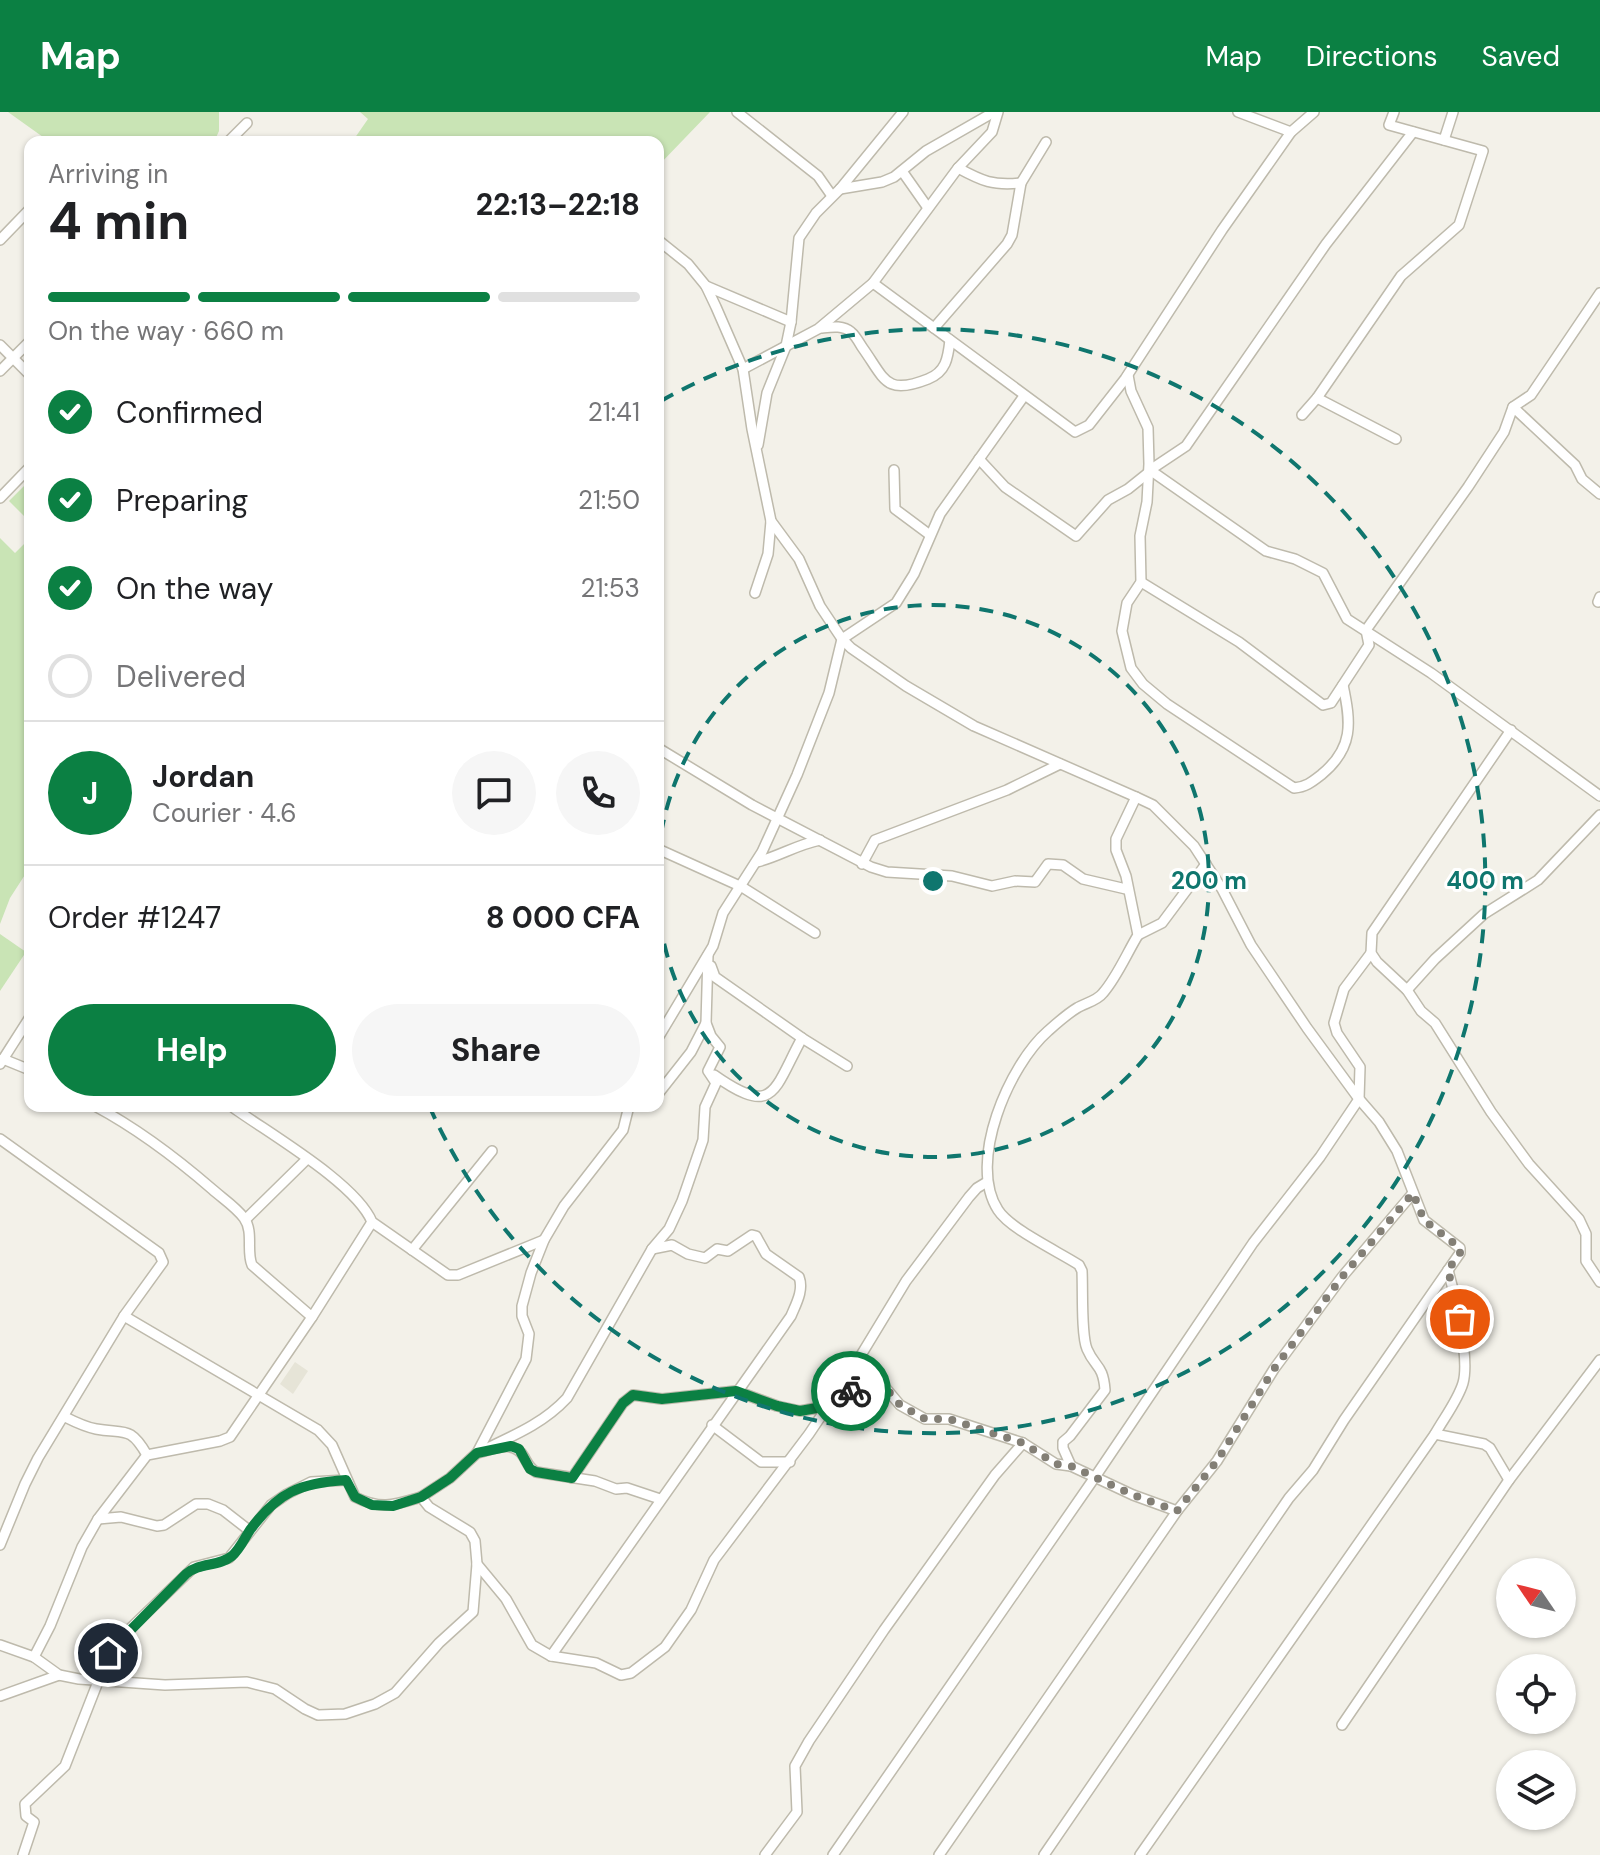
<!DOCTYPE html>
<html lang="en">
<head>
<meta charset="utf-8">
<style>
	body { margin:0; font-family:"DM Sans",sans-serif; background:#f6f6f6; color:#202124; height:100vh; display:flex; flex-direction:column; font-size:30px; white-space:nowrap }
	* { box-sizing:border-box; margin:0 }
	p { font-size:26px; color:#757577 }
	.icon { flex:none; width:44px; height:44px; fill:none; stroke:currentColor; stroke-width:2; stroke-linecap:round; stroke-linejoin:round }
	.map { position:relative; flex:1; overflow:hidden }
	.side { position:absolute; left:24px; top:24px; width:640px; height:976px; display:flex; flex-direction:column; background:#fff; border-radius:16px; box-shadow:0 2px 6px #0004 }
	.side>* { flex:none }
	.needle { width:52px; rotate:305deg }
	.tools { position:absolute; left:1496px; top:1446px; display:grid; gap:16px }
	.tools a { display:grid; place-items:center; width:80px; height:80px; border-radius:50%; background:#fff; box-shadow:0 2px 6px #0004; font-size:40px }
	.pin { position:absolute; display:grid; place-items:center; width:68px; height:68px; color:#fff; margin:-34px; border:4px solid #fff; border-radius:50%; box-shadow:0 2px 8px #0007 }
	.courier { position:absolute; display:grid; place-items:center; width:80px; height:80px; margin:-40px; border:6px solid #0b8043; border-radius:50%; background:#fff; color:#222; box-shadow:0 2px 10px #0007 }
	.headline em { font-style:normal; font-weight:700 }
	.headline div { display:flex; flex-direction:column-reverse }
	.headline { display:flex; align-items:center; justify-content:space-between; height:136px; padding:0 24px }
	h1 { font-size:52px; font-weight:700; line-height:60px }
	.bar { display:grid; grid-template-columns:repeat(4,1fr); gap:12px 8px; align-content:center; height:96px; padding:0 24px }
	.bar i { height:10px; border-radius:6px; background:#e0e0e0 }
	.bar .selected { background:#0b8043 }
	.bar p { grid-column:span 4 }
	.line { display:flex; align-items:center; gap:20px; padding:0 24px; border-top:2px solid #e0e0e0 }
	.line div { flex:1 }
	.round { display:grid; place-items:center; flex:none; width:84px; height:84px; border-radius:42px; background:#f6f6f6 }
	ol { padding:0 24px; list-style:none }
	li { display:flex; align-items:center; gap:24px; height:88px }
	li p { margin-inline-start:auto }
	li .icon { padding:8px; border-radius:50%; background:#0b8043; color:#fff; stroke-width:4 }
	li:last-child { color:#757577 }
	li i { width:44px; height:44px; border:4px solid #e0e0e0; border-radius:50% }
	.cta { display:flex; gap:16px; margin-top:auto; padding:16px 24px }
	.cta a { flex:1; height:92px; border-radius:48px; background:#0b8043; color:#fff; font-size:32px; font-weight:700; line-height:92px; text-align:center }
	.cta a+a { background:#f6f6f6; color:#202124 }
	header { display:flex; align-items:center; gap:48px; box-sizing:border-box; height:112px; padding:0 40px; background:#0b8043; color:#fff }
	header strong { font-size:38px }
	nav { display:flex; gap:44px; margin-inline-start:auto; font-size:28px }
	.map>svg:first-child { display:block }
	.residential { fill:#e6e4d7 }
	.green { fill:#c9e4b5 }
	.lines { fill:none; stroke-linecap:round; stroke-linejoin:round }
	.street-casing { stroke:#bebaac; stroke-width:12 }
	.street { stroke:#fff; stroke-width:9 }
	.done { stroke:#837f76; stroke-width:8; stroke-dasharray:0 14.4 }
	.route { stroke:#0b8043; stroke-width:10 }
	.ring { fill:none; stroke:#0f766e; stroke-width:4; stroke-dasharray:14 10 }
	.centre { fill:#0f766e; stroke:#fff; stroke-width:4 }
	.ring-label { font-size:24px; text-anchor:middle; font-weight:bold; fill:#0f766e; stroke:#fff; stroke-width:6; stroke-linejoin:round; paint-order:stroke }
</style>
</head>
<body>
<header>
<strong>Map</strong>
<nav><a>Map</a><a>Directions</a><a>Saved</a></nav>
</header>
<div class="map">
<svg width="1600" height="1743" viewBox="0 0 1600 1743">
	<rect width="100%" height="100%" fill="#f3f1e9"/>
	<!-- residential -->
	<polygon class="residential" points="295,1250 308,1259 293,1282 280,1272"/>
	<!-- green -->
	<g class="green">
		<polygon points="8,0 219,0 219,19 214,30 50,30"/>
		<polygon points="360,0 710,0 658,54 658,30 352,30 368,7"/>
		<polygon points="30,368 30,410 9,389"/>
		<polygon points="0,426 15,441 30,426 30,755 10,786 0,812"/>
		<polygon points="0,822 26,840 0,879"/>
	</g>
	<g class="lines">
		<!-- street casing -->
		<g class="street-casing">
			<g id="street">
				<polyline points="737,0 818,64 832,84"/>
				<path d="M998,0l-6,20 -34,36c24,13 35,18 63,15"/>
				<polyline points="1238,0 1291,20"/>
				<polyline points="1413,20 1326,132 1186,334 1150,358 1266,439 1295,447 1323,461 1347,507 1431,561 1600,684"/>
				<polyline points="1444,28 1453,0"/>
				<polyline points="228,30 247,11"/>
				<polyline points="902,59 928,96"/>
				<polyline points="840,77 882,70 894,65 926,39 994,0"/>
				<polyline points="0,128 30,97"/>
				<polyline points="658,128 688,152 706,174 716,195 743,257 752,317 771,409 799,447 820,494 842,527 851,536 906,574 974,614 1136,685 1153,693 1194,734 1222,777 1251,833 1307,916 1359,987 1379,1010 1397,1039 1424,1108 1460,1136 1460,1141 1344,1308 1313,1358 1289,1386 1044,1743"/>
				<polyline points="873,171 1075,320 1089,313 1125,267 1222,118 1291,20 1314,0"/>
				<polyline points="706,174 791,210"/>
				<path d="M821,216c10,-1 22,-3 30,4 4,3 8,10 11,15 23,32 23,49 66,32 18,-7 20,-21 22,-39"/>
				<polyline points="934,216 1007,132 1012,123 1021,71 1046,30"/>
				<polyline points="0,233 30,263"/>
				<polyline points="743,257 818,217 873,171 958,56"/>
				<polyline points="0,259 30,229"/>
				<path d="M1128,263l3,16 17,37 1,36 -2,38 -7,34 1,46 -14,21 -5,28 9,37 12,16 24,20 127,84c12,-1 18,-6 27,-13 33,-27 30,-52 22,-90"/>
				<polyline points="1317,286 1396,327"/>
				<polyline points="1513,295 1575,353 1582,367 1600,382"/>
				<polyline points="1302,303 1317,286 1401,164 1459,113 1483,39 1389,13 1394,0"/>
				<polyline points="758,333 767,281 786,234 791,210 799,126 816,101 840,77 903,0"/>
				<polyline points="979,347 1005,375 1076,424 1108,388 1128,377 1148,361"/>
				<polyline points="894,358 895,397 930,423"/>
				<polyline points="0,386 30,355"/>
				<polyline points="1141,470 1239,530 1323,593 1331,591 1369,533 1366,518 1468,375 1504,320 1513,295 1531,283 1600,181"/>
				<polyline points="755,481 768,442 771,409"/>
				<polyline points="1598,490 1600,485"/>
				<polyline points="1511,618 1372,821 1371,841 1377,850 1407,878 1421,899 1435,911 1491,1000 1529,1052 1579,1107 1586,1122 1586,1149 1600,1170"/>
				<polyline points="658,636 752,693 871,755 887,760 952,764 992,774 1015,769 1035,770 1048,752 1063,753 1083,767 1126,777"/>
				<polyline points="658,737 742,775 815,821"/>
				<path d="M757,750c23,-6 39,-17 63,-22"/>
				<polyline points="862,752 875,728 1007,678 1060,652"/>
				<polyline points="1138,823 1162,811 1206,752"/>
				<polyline points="711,854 715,865 802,926 847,954"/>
				<polyline points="1407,878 1435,847 1484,802 1538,768 1600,703"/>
				<polyline points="658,926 713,834 723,801 762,740 797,663 829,581 842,527 896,491 914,462 940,402 1024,284"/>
				<polyline points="3,947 30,958"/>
				<polyline points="0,952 30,905"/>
				<path d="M714,963c61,43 59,16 88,-37"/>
				<polyline points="658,982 691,940 706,911"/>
				<path d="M95,994c43,23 80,51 117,83 10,9 24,18 32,29 10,14 2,33 8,47l60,52"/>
				<path d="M231,994c37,27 125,77 141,116l76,53h10l86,-35"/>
				<polyline points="0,1027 159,1141 163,1150 124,1204 38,1346 25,1372 0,1433"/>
				<polyline points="246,1107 306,1048"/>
				<polyline points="412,1138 492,1039"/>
				<path d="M124,1204l194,114 14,15 23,52c26,13 39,8 66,0l8,10 41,25 5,9 2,23 29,35 26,46 19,11 45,7 25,12 10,-2 34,-26 26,-37 23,-50 95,-126 43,-64 54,-89 63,-84 8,-9 10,-6"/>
				<polyline points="833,1287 865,1273 884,1274 900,1293 925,1307 949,1307 1023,1331"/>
				<path d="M65,1305c10,5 20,10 31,12 28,5 34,-4 51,26"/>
				<polyline points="712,1313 761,1350 790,1350"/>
				<polyline points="1435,1322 1484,1332 1490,1336 1509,1368"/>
				<path d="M1071,1354l-8,-18v-6l7,-6 35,-46c-2,-26 -10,-22 -18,-41 -6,-14 -4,-60 -5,-78l-3,-6c-20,-13 -69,-36 -81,-55 -31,-48 11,-145 50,-179 9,-8 19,-17 29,-23 8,-5 20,-7 26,-15 14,-16 24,-40 35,-58l-12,-59 -10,-26v-11l20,-42"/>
				<polyline points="572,1366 623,1291 633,1283 662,1287 736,1279 777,1294 800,1299 828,1294"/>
				<polyline points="421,1385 450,1366 477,1341 526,1247 529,1222 522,1204 522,1194 531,1161 544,1128 564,1094 623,1018 629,994"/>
				<path d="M660,1387l-33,-11 -11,1 -21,-8 -59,-9c-7,-4 -8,-8 -12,-15 -10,-18 -30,-8 -47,-4 33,-16 65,-28 90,-55l85,-149 17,-20 13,-28 21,-61 2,-33 11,-24 -8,-12 12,-24 -9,-11 -5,-13 2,-68"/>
				<polyline points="98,1407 121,1405 157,1414 164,1413 196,1392 208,1392 223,1398 250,1419"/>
				<polyline points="0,1533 34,1545 59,1563 79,1567 165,1573 247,1570 275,1577 305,1597 318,1603 345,1602 375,1592 395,1581 439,1531 473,1500 477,1452"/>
				<path d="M551,1544l240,-340c5,-12 13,-26 8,-39l-33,-23 -10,-18 -4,-1 -24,16 -11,-2 -12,9 -17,-4 -16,-9 -20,4"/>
				<polyline points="34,1545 50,1514 82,1435 98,1407 147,1343 220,1329 230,1325 312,1205 372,1110"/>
				<polyline points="0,1584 59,1563"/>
				<polyline points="1342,1613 1509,1368 1600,1248"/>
				<polyline points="23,1743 34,1710 26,1704 25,1692 65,1654 112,1534 194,1455 229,1446 271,1393 287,1382 311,1370 346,1368"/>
				<polyline points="765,1743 797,1700 795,1654 809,1629 884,1518 995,1363 1023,1331 1056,1352 1071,1354 1133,1383 1177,1399"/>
				<polyline points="833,1743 1095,1365 1253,1131 1320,1045 1359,987 1360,955 1337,921 1334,911 1344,877 1371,841"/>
				<polyline points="939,1743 1177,1399 1217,1349 1274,1257 1342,1165 1413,1081"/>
				<path d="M1140,1743l295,-421c9,-16 23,-34 28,-51 7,-25 -8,-87 -15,-113"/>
			</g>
		</g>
		<!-- street -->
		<use href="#street" class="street"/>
	</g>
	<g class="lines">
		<!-- done -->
		<polyline class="done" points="851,1279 865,1273 884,1274 900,1293 925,1307 949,1307 1023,1331 1056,1352 1071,1354 1133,1383 1177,1399 1217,1349 1274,1257 1342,1165 1413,1081 1424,1108 1460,1136 1460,1141 1448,1158 1460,1207"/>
		<!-- route -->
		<path class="route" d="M108,1541l78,-79c14,-12 32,-7 46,-18 8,-7 12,-17 18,-26 28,-38 50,-47 96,-50l9,17 17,8 21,1 28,-9 29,-19 27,-25 34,-7 8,3 11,20 6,3 36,6 51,-75 10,-8 29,4 74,-8 41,15 23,5 28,-5 5,-7 18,-8"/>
	</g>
	<!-- distance rings -->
	<g class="ring">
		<path d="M658 745A276 276 0 1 1 658 793"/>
		<path d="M661 289A552 552 0 1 1 431 998"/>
	</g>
	<circle cx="933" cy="769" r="12" class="centre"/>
	<g class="ring-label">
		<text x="1209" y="777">200 m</text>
		<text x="1485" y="777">400 m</text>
	</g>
</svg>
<div class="tools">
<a><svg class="needle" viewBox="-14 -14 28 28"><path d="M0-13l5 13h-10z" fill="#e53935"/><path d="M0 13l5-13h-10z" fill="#757577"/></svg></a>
<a><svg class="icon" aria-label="locate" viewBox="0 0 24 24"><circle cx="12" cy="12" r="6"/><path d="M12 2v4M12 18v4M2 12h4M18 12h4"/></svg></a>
<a><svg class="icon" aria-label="layers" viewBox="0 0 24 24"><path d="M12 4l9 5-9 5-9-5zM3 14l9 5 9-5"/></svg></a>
</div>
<div class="pin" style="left:1460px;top:1207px;background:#ea580c"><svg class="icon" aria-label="bag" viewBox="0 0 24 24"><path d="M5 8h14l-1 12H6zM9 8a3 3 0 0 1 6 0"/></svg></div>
<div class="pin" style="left:108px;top:1541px;background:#1f2937"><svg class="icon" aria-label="home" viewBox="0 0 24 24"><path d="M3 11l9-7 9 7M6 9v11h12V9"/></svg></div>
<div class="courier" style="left:851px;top:1279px"><svg class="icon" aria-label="bike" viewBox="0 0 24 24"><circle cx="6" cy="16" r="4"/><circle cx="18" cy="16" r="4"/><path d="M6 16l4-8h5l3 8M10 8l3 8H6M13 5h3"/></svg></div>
<section class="side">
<div class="headline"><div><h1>4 min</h1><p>Arriving in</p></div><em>22:13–22:18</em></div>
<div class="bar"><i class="selected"></i><i class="selected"></i><i class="selected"></i><i></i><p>On the way · 660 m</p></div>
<ol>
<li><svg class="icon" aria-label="check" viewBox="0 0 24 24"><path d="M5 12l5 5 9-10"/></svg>Confirmed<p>21:41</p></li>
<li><svg class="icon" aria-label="check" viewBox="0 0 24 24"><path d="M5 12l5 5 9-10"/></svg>Preparing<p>21:50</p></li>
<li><svg class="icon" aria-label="check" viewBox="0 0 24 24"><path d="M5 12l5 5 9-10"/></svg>On the way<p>21:53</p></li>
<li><i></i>Delivered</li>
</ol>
<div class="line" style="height:144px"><b class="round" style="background:#0b8043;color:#fff">J</b><div><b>Jordan</b><p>Courier · 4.6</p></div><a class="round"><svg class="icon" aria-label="chat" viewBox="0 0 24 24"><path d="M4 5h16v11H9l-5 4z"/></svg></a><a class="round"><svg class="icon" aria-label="phone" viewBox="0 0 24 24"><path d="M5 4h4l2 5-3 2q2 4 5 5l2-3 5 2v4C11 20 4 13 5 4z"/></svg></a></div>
<div class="line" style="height:104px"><div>Order #1247</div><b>8 000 CFA</b></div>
<div class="cta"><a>Help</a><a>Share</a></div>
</section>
</div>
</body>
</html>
